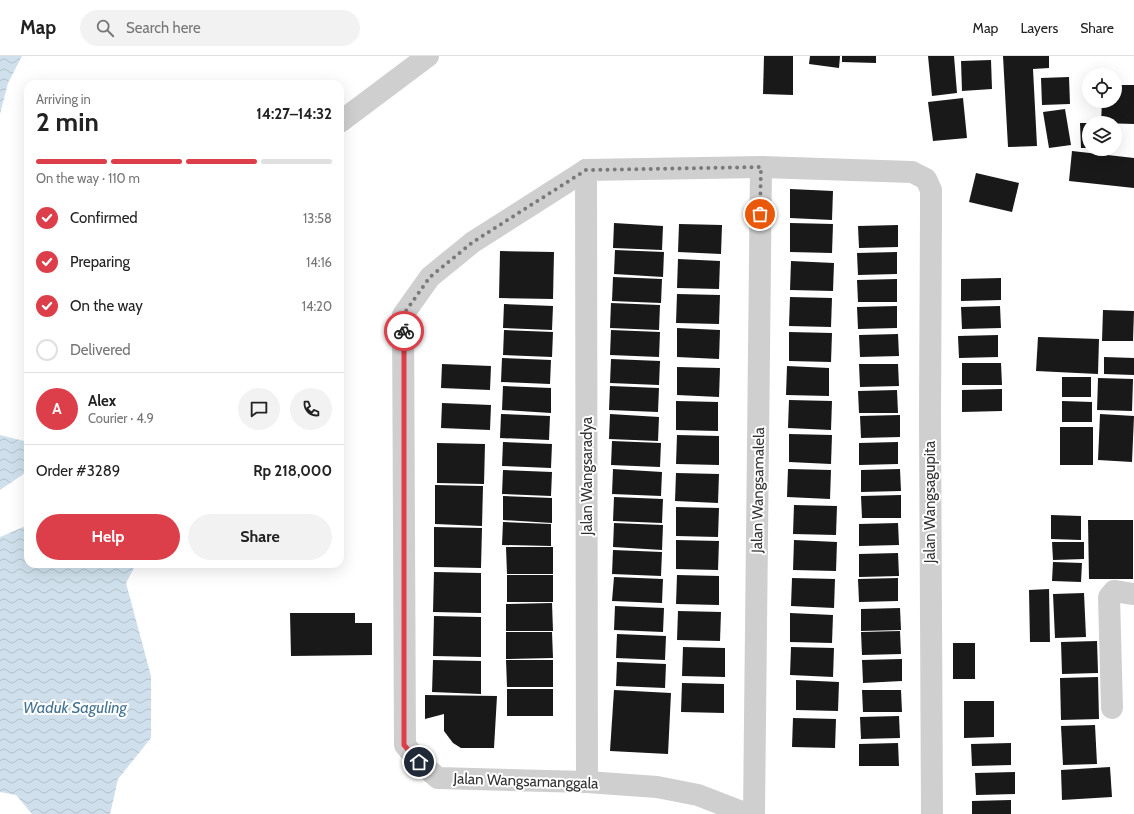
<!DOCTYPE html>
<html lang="en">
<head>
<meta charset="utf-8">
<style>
	body { margin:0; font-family:Cabin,sans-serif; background:#f2f2f2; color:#222; height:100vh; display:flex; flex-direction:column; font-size:15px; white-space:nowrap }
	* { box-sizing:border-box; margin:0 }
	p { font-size:13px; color:#767676 }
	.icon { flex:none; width:22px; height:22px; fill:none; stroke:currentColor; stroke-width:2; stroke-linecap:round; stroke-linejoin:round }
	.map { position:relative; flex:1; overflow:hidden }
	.panel { position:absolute; left:24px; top:24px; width:320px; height:488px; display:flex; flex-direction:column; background:#fff; border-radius:12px; box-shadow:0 4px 16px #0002 }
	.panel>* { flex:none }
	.controls { position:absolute; left:1082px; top:12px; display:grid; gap:8px }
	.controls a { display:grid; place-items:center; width:40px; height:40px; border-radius:50%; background:#fff; box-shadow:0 4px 16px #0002; font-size:20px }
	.pin { position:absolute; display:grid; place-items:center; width:34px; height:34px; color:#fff; margin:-17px; border:2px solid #fff; border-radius:50%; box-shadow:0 1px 4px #0007 }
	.courier { position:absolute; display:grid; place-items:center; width:40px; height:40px; margin:-20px; border:3px solid #dd3f4a; border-radius:50%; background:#fff; color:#222; box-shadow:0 1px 5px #0007 }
	.headline em { font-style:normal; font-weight:700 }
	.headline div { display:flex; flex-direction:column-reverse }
	.headline { display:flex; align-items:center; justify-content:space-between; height:68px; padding:0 12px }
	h1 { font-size:26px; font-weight:700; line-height:30px }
	.bar { display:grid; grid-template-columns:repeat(4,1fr); gap:6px 4px; align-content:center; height:48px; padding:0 12px }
	.bar i { height:5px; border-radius:3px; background:#e0e0e0 }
	.bar .selected { background:#dd3f4a }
	.bar p { grid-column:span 4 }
	.line { display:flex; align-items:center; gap:10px; padding:0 12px; border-top:1px solid #e0e0e0 }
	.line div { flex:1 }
	.round { display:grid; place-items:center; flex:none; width:42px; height:42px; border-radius:21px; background:#f2f2f2 }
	ol { padding:0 12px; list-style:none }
	li { display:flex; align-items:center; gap:12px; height:44px }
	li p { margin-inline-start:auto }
	li .icon { padding:4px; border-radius:50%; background:#dd3f4a; color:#fff; stroke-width:4 }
	li:last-child { color:#767676 }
	li i { width:22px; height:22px; border:2px solid #e0e0e0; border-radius:50% }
	.button { display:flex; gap:8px; margin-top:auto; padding:8px 12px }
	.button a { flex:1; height:46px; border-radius:24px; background:#dd3f4a; color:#fff; font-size:16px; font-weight:700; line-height:46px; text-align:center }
	.button a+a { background:#f2f2f2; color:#222 }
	header { display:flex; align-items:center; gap:24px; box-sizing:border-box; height:56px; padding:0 20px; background:#fff; border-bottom:1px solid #e0e0e0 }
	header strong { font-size:19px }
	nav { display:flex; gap:22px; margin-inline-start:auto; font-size:14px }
	.search { width:280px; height:36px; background:#f2f2f2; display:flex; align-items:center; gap:10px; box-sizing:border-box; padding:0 14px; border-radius:22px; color:#767676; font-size:15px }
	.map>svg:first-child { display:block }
	.water { fill:url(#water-waves) }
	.building { fill:#191919 }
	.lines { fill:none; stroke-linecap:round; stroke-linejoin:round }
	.minor { stroke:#cfcfcf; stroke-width:22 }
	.done { stroke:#7a7a7a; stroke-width:4; stroke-dasharray:0 7.2 }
	.route { stroke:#dd3f4a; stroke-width:5 }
	.labels { text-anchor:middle; stroke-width:4; stroke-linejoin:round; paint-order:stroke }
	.street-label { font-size:15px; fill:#323232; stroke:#fff }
	.water-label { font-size:16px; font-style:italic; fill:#427291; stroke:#fff }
</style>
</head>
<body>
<header>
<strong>Map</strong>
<div class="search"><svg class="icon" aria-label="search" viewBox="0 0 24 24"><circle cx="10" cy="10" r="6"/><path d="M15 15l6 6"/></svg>Search here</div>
<nav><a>Map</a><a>Layers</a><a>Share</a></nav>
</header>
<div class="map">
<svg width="1134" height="758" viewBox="0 0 1134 758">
	<defs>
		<pattern id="water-waves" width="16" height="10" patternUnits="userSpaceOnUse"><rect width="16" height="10" fill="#cfe0ec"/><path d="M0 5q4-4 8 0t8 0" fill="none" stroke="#b2c1cb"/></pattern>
	</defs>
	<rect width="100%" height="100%" fill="#fff"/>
	<!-- water -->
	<g class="water">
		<polygon points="0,0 22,0 8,27 0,58"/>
		<polygon points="0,379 28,386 28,415 0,434"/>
		<polygon points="28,469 28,508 136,508 126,527 151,620 151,682 118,723 110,758 32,758 16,739 0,736 0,481"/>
	</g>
	<!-- building -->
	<g class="building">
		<polygon points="764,0 793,0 793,39 763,38"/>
		<polygon points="810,0 840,0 839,12 809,8"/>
		<polygon points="842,0 876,0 876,7 842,6"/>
		<polygon points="928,0 954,0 957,37 932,40"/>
		<polygon points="1003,0 1049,0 1049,12 1033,13 1037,90 1008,91"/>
		<polygon points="991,4 992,33 962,35 961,5"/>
		<polygon points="1069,21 1070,48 1042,49 1041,22"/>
		<polygon points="1115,29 1134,29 1134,68 1101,67 1102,45 1115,45"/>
		<polygon points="963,42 967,82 933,85 928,46"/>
		<polygon points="1065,53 1071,89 1049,92 1043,56"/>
		<polygon points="1080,67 1089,67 1089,92 1081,92"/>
		<polygon points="1072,95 1134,102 1134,132 1069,125"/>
		<polygon points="976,117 1019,127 1012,156 969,146"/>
		<polygon points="790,133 833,135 832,164 790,162"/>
		<polygon points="614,167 663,170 662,194 613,192"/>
		<polygon points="790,167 833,168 832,197 790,196"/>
		<polygon points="679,168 722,169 721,198 678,196"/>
		<polygon points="898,169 898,191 859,192 858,170"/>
		<polygon points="615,194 664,196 663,221 614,218"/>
		<polygon points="500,195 554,196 553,243 499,242"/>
		<polygon points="897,196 897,218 858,219 857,197"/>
		<polygon points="678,203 720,205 719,233 677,232"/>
		<polygon points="791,205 834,207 833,235 790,234"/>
		<polygon points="613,221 662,223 661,247 612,245"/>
		<polygon points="1001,222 1001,244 961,245 961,223"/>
		<polygon points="897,223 897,246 858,246 857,224"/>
		<polygon points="677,238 720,239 719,268 676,267"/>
		<polygon points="790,241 832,242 831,271 789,270"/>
		<polygon points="611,247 660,249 659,274 610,272"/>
		<polygon points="504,248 553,250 552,274 503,272"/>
		<polygon points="897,250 897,272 858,273 857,251"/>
		<polygon points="1000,250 1001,272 962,273 961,251"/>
		<polygon points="1103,254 1134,255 1133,285 1102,285"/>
		<polygon points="677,272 720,274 719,303 677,301"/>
		<polygon points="504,274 553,276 552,301 503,299"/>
		<polygon points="611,274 660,276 659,301 610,299"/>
		<polygon points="789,276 832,277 831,306 789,305"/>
		<polygon points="898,278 899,300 860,301 859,279"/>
		<polygon points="998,279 998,301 959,302 958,280"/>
		<polygon points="1038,281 1099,283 1098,318 1036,315"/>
		<polygon points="1104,301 1134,302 1134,319 1104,318"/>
		<polygon points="502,302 551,304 550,328 501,326"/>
		<polygon points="611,303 660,305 659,329 610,327"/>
		<polygon points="962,307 1001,307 1002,329 962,329"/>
		<polygon points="442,308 491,310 490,334 441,332"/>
		<polygon points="859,308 898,308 899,330 860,331"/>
		<polygon points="787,310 829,312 829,340 786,339"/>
		<polygon points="677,311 720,312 719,341 677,339"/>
		<rect x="1062" y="321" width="29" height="20"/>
		<polygon points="1098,322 1133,323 1132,355 1097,354"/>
		<polygon points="503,330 551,332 551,357 502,354"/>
		<polygon points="610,330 659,332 658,356 609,354"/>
		<polygon points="1002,333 1002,355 962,356 962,334"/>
		<polygon points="897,334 898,357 859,357 858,335"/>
		<polygon points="789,344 832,345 831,374 788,372"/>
		<polygon points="676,345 718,346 718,375 676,374"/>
		<polygon points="1062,345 1092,346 1092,366 1062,366"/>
		<polygon points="442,347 491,349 490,374 441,372"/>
		<polygon points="501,358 550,360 549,384 500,382"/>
		<polygon points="610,358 659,361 658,385 609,383"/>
		<polygon points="1100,358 1134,360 1132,406 1098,404"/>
		<polygon points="900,359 900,381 861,382 860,360"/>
		<rect x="1060" y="371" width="33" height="38"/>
		<polygon points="789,378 832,379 831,408 789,406"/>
		<polygon points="677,379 719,380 719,409 676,408"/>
		<polygon points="612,385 661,387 660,411 611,409"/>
		<polygon points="503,386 552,388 551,412 502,410"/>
		<polygon points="898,386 898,408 859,409 859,387"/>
		<polygon points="437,387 485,388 484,428 437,427"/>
		<polygon points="613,413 662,416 661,440 612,438"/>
		<polygon points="788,413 831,414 830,443 787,441"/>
		<polygon points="900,413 901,435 861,436 861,414"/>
		<polygon points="503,414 552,416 551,440 502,438"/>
		<polygon points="676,417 719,418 718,447 675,445"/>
		<polygon points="435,429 483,430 482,470 435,468"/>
		<polygon points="901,439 901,462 862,462 861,440"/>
		<polygon points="503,440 552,442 552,467 503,464"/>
		<polygon points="614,441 663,443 662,467 613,465"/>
		<polygon points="794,449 837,450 836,479 793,478"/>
		<polygon points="676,451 719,452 718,481 676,480"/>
		<polygon points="1051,459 1081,460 1081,484 1051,483"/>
		<polygon points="1088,464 1133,464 1133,523 1089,523"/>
		<polygon points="503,466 551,468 551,490 502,489"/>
		<polygon points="614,467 663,469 662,494 613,491"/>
		<polygon points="898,467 899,489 859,490 859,468"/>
		<polygon points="434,471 482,472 481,512 434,511"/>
		<polygon points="676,484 719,485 718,514 676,513"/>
		<polygon points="794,484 837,486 836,515 793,514"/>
		<polygon points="1052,486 1084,486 1084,503 1053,504"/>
		<polygon points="506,491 553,491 553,518 507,518"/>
		<polygon points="613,494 662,496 661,520 612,518"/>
		<polygon points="898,497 899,520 859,521 859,498"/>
		<polygon points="1053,506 1082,507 1081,526 1052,525"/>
		<polygon points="434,516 481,517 481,557 433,556"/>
		<rect x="507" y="519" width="46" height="27"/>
		<polygon points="677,519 719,520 719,549 676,548"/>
		<polygon points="614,521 663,523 662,547 612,545"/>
		<polygon points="792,522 835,523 834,552 791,550"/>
		<polygon points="898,522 898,545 859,546 858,523"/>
		<polygon points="1049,533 1050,586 1030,586 1029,534"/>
		<polygon points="1084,537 1086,581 1055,582 1053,538"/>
		<polygon points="552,547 553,575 506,575 506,548"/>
		<polygon points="615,550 664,552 663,576 614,574"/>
		<polygon points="900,552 901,574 861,575 861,553"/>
		<polygon points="678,555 721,556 720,585 677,584"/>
		<polygon points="290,557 355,557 355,567 372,567 372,599 291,600"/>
		<polygon points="790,557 833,559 832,587 790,586"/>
		<polygon points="434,560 481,561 481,601 433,600"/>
		<polygon points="900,575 901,598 862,599 861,576"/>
		<polygon points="506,576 552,576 553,602 506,603"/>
		<polygon points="617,578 666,580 665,604 616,602"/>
		<polygon points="1097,585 1098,617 1062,618 1061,586"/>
		<rect x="953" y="587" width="22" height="36"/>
		<polygon points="683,591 725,592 725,621 682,620"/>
		<polygon points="791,591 834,592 833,621 790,619"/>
		<polygon points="902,603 902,625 863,627 862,604"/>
		<polygon points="433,604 481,605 481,638 432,636"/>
		<polygon points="506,604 553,604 553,631 507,631"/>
		<polygon points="617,606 666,608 665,632 616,630"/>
		<polygon points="1098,621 1099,663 1061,664 1060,622"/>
		<polygon points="796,624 839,626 838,655 796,654"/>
		<polygon points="682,627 724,628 724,657 681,656"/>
		<rect x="507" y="633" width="46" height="27"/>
		<polygon points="614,634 671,637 668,698 610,695"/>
		<polygon points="862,634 901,634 902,656 863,656"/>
		<polygon points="425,639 497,640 494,692 461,692 453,687 444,675 444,658 425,663"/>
		<polygon points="964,645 994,645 994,681 964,682"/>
		<polygon points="899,660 900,682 861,683 860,661"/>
		<polygon points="793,662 836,663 835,692 792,691"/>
		<polygon points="1095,669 1097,708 1063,709 1061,670"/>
		<polygon points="898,687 899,710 859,710 859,688"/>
		<polygon points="1011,687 1011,709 972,710 971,688"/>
		<polygon points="1110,711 1112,741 1062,744 1061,714"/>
		<polygon points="1015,716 1015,738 976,739 975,717"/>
		<polygon points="1011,744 1011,758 972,758 972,745"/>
	</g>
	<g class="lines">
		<!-- minor -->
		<g class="minor">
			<polyline points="340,66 428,0"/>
			<polyline points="586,114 473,186 430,221 403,259 405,689 419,706 438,722 587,726 657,731 698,739 747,758"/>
			<polyline points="586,114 761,111 912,116 926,123 931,134 931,158 930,361 932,758"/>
			<polyline points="586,114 587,726"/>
			<polyline points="1112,652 1109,541 1114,535 1134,538"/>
			<polyline points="754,758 761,111"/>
		</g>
	</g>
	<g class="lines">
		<!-- done -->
		<polyline class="done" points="404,275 403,259 430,221 473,186 586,114 761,111 760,158"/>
		<!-- route -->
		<polyline class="route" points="404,275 404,689 419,706"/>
	</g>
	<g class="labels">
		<!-- street labels -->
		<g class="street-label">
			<text transform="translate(587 420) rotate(-90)" y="5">Jalan Wangsaradya</text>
			<text transform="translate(758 434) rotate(-89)" y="5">Jalan Wangsamalela</text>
			<text transform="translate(930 446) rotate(-90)" y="5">Jalan Wangsagupita</text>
			<text transform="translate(526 725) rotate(2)" y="5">Jalan Wangsamanggala</text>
		</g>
		<!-- water labels -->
		<g class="water-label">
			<text x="75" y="657">Waduk Saguling</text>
		</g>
	</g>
</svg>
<div class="controls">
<a><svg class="icon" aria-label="locate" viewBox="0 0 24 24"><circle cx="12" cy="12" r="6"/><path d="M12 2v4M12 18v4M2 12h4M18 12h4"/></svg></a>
<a><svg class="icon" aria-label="layers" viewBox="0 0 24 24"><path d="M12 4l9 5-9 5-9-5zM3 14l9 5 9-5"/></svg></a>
</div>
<div class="pin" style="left:760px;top:158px;background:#ea580c"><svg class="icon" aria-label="bag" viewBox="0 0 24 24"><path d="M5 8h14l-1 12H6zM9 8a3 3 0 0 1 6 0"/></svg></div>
<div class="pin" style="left:419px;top:706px;background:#1f2937"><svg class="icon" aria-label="home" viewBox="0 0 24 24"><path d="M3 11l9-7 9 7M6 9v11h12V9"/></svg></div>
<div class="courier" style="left:404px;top:275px"><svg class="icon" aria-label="bike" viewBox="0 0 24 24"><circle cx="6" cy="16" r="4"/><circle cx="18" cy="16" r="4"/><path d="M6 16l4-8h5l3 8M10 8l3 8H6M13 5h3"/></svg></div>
<section class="panel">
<div class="headline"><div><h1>2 min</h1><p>Arriving in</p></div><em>14:27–14:32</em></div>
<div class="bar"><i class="selected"></i><i class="selected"></i><i class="selected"></i><i></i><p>On the way · 110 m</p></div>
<ol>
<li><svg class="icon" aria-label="check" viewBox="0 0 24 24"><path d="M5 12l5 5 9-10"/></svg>Confirmed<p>13:58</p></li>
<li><svg class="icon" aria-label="check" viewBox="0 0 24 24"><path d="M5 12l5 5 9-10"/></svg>Preparing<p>14:16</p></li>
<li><svg class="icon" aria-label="check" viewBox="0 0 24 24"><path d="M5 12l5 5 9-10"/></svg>On the way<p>14:20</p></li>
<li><i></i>Delivered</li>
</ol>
<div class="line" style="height:72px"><b class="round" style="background:#dd3f4a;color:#fff">A</b><div><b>Alex</b><p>Courier · 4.9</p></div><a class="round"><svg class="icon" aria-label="chat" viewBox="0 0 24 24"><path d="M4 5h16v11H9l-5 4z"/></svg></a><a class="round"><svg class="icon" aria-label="phone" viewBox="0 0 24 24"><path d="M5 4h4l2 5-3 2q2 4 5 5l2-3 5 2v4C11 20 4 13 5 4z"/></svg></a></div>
<div class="line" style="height:52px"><div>Order #3289</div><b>Rp 218,000</b></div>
<div class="button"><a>Help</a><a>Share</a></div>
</section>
</div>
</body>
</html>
